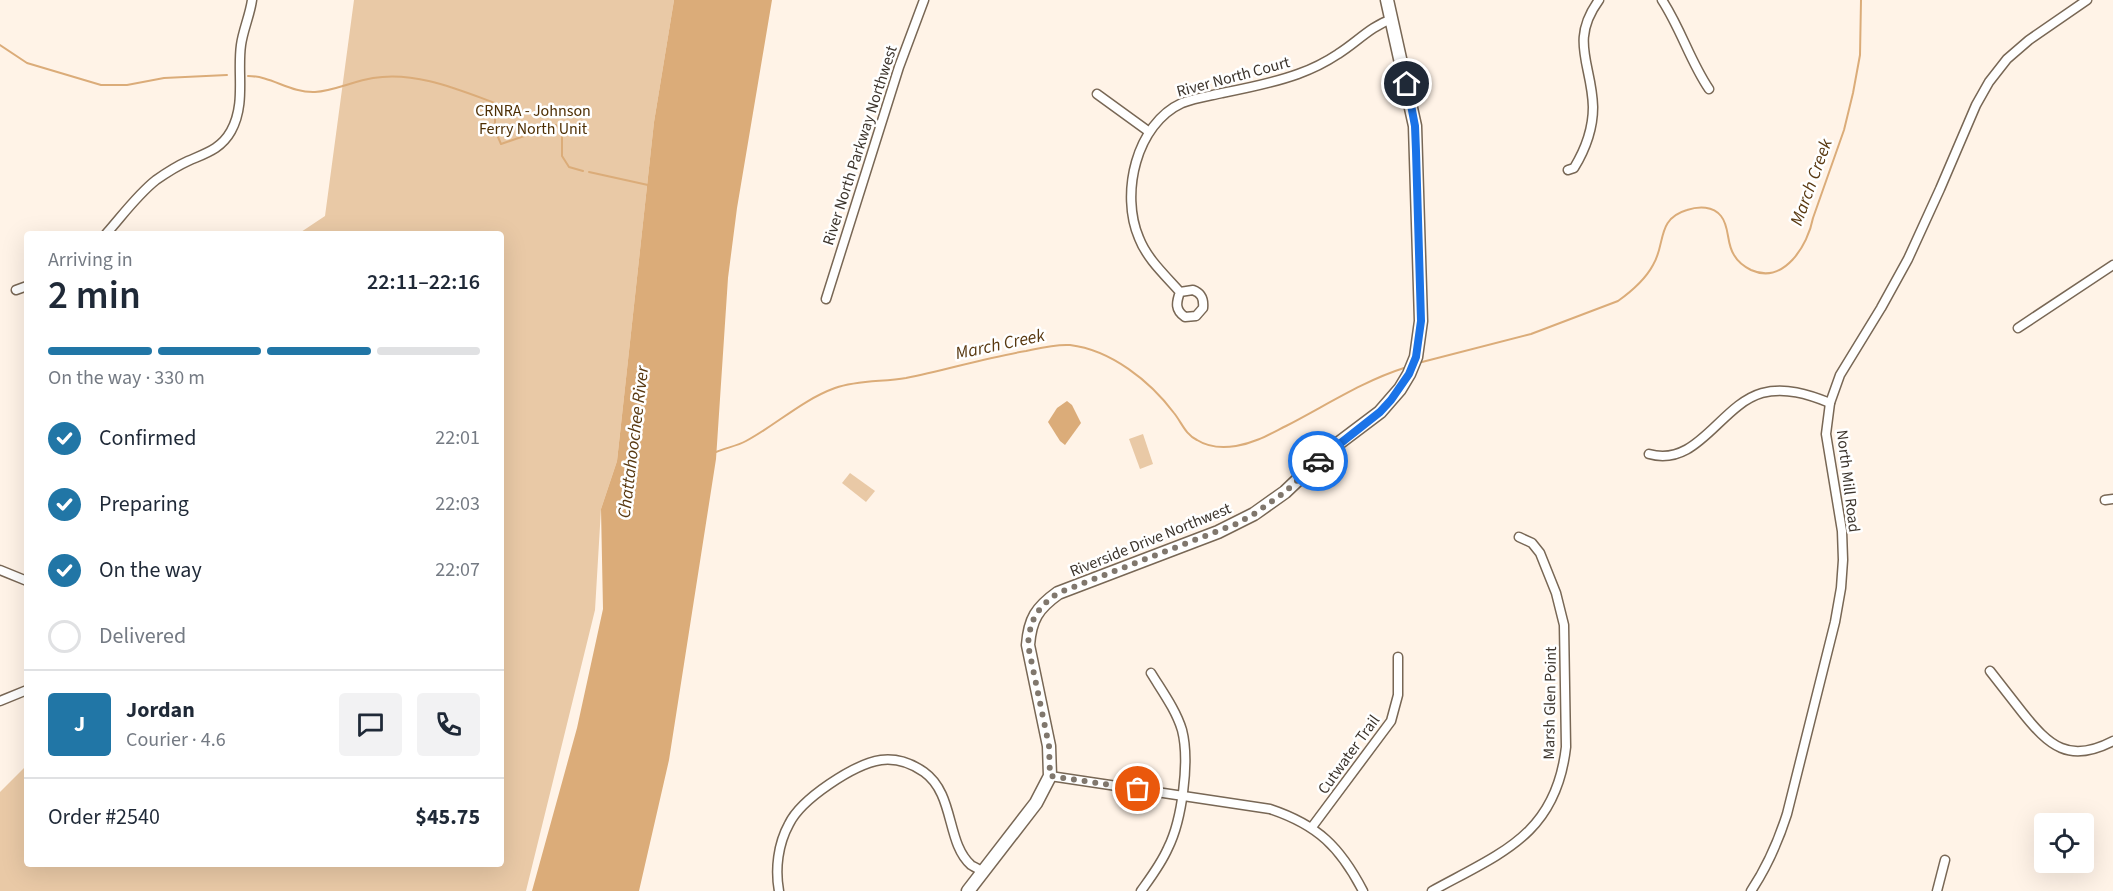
<!DOCTYPE html>
<html lang="en">
<head>
<meta charset="utf-8">
<style>
	body { margin:0; font-family:"Source Sans 3",sans-serif; background:#f2f2f3; color:#1f2937; height:100vh; display:flex; flex-direction:column; font-size:22px; white-space:nowrap }
	* { box-sizing:border-box; margin:0 }
	p { font-size:20px; color:#747a83 }
	.icon { flex:none; width:33px; height:33px; fill:none; stroke:currentColor; stroke-width:2; stroke-linecap:round; stroke-linejoin:round }
	.map { position:relative; flex:1; overflow:hidden }
	.details { position:absolute; left:24px; top:231px; width:480px; height:636px; display:flex; flex-direction:column; background:#fff; border-radius:6px; box-shadow:0 6px 24px #0002 }
	.details>* { flex:none }
	.buttons { position:absolute; left:2034px; top:813px; display:grid; gap:12px }
	.buttons a { display:grid; place-items:center; width:60px; height:60px; border-radius:6px; background:#fff; box-shadow:0 6px 24px #0002; font-size:30px }
	.pin { position:absolute; display:grid; place-items:center; width:51px; height:51px; color:#fff; margin:-26px; border:3px solid #fff; border-radius:50%; box-shadow:0 2px 6px #0007 }
	.courier { position:absolute; display:grid; place-items:center; width:60px; height:60px; margin:-30px; border:4px solid #1a73e8; border-radius:50%; background:#fff; color:#222; box-shadow:0 2px 8px #0007 }
	.headline em { font-style:normal; font-weight:600 }
	.headline div { display:flex; flex-direction:column-reverse }
	.headline { display:flex; align-items:center; justify-content:space-between; height:102px; padding:0 24px }
	h1 { font-size:39px; font-weight:600; line-height:45px }
	.bar { display:grid; grid-template-columns:repeat(4,1fr); gap:9px 6px; align-content:center; height:72px; padding:0 24px }
	.bar i { height:8px; border-radius:4px; background:#e0e1e3 }
	.bar .active { background:#2176a6 }
	.bar p { grid-column:span 4 }
	.line { display:flex; align-items:center; gap:15px; padding:0 24px; border-top:2px solid #e0e1e3 }
	.line div { flex:1 }
	.round { display:grid; place-items:center; flex:none; width:63px; height:63px; border-radius:6px; background:#f2f2f3 }
	ol { padding:0 24px; list-style:none }
	li { display:flex; align-items:center; gap:18px; height:66px }
	li p { margin-inline-start:auto }
	li .icon { padding:6px; border-radius:50%; background:#2176a6; color:#fff; stroke-width:4 }
	li:last-child { color:#747a83 }
	li i { width:33px; height:33px; border:3px solid #e0e1e3; border-radius:50% }
	.map>svg:first-child { display:block }
	.green { fill:#e9c9a6 }
	.water { fill:#dbac79 }
	.lines { fill:none; stroke-linecap:round; stroke-linejoin:round }
	.stream { stroke:#dbac79; stroke-width:2 }
	.street-casing { stroke:#786755; stroke-width:11 }
	.secondary-casing { stroke:#786755; stroke-width:15 }
	.street { stroke:#fff; stroke-width:8 }
	.secondary { stroke:#fff; stroke-width:12 }
	.done { stroke:#80776d; stroke-width:6; stroke-dasharray:0 10.8 }
	.route { stroke:#1a73e8; stroke-width:8 }
	.labels { text-anchor:middle; stroke-width:5; stroke-linejoin:round; paint-order:stroke }
	.street-label { font-size:16px; fill:#3c342c; stroke:#fff }
	.park-label { font-size:16px; fill:#4e2f04; stroke:#fff }
	.water-label { font-size:18px; font-style:italic; fill:#593911; stroke:#fff }
</style>
</head>
<body>
<div class="map">
<svg width="2113" height="891" viewBox="0 0 2113 891">
	<rect width="100%" height="100%" fill="#fff3e7"/>
	<!-- green -->
	<g class="green">
		<polygon points="354,0 674,0 654,122 617,461 601,509 595,610 526,891 0,891 0,792 27,765 27,864 501,864 501,234 298,234 325,216"/>
		<polygon points="1143,434 1153,464 1140,469 1129,439"/>
		<polygon points="850,473 875,491 866,502 842,483"/>
	</g>
	<!-- water -->
	<g class="water">
		<polygon points="674,0 772,0 737,208 728,278 716,459 669,760 639,891 532,891 577,728 603,609 601,509 617,461 654,122"/>
		<polygon points="1067,401 1072,405 1081,423 1065,445 1060,441 1048,422 1057,408"/>
	</g>
	<g class="lines">
		<!-- stream -->
		<g class="stream">
			<polyline points="0,45 27,63 101,85 127,85 164,78 227,75"/>
			<path d="M248,76c24,0 42,17 67,16 18,-1 39,-11 58,-14 42,-7 84,11 122,25v27l6,14 55,-19 6,8v23l7,11 14,4"/>
			<polyline points="589,172 648,185"/>
			<path d="M1422,362l109,-28 87,-33c14,-10 27,-21 35,-36 13,-21 3,-46 34,-55 12,-4 26,-4 34,6 9,11 5,27 13,39 4,7 11,12 17,15 33,15 57,-25 62,-52l31,-88 9,-37 7,-38 1,-55"/>
			<path d="M716,452c9,-4 21,-6 30,-11 30,-16 56,-41 89,-53 23,-8 48,-6 71,-10 40,-8 79,-20 120,-27 14,-3 29,-7 44,-6 41,5 80,36 104,68 8,10 11,21 23,27 11,7 26,8 39,6 19,-3 34,-12 50,-20 39,-20 77,-45 118,-58"/>
		</g>
		<!-- street casing -->
		<g class="street-casing">
			<g id="street">
				<path d="M1662,0c19,29 28,61 47,89"/>
				<polyline points="1097,94 1148,131"/>
				<path d="M1568,170l6,-2c11,-18 19,-38 19,-61 -1,-43 -24,-66 6,-107"/>
				<path d="M106,234c16,-18 31,-39 50,-54 10,-7 21,-14 32,-19 18,-8 33,-12 43,-30 15,-27 6,-58 10,-86 2,-15 9,-30 11,-45"/>
				<polyline points="16,290 27,286"/>
				<path d="M1180,292l13,-2c8,3 11,8 10,18l-7,8 -11,1c-10,-7 -9,-14 -5,-25 -14,-16 -33,-33 -41,-54 -19,-44 -3,-114 43,-135 13,-5 27,-7 40,-10 26,-5 51,-10 76,-19 14,-5 28,-12 40,-20 18,-11 33,-28 54,-35"/>
				<polyline points="826,299 899,67 924,0"/>
				<polyline points="2018,328 2113,265"/>
				<path d="M1649,454c49,14 71,-49 113,-61 23,-6 46,1 68,10"/>
				<polyline points="2105,500 2113,499"/>
				<polyline points="0,570 27,581"/>
				<path d="M1990,671c11,14 21,27 32,41 27,34 47,52 91,29"/>
				<polyline points="0,701 27,690"/>
				<path d="M1050,776l220,33c48,16 70,38 93,82"/>
				<polyline points="1312,827 1391,721 1398,695 1398,657"/>
				<path d="M779,891c-4,-22 -1,-47 10,-67 12,-25 65,-60 92,-64 16,-2 30,3 43,12 31,22 22,71 47,93 3,2 8,4 11,7"/>
				<path d="M1141,891c10,-14 20,-27 27,-43 14,-28 22,-87 14,-118 -6,-20 -20,-39 -31,-57"/>
				<path d="M1432,891c69,-38 124,-56 134,-144l-2,-122 -8,-32 -16,-40 -8,-10 -13,-6"/>
				<path d="M1751,891c16,-24 27,-49 36,-77l48,-192 6,-34 2,-28 -1,-29 -16,-97 4,-31 10,-28 41,-67 27,-49 32,-70 36,-84 13,-23 18,-23 22,-19 58,-40"/>
				<polyline points="1937,891 1945,860"/>
			</g>
		</g>
		<!-- secondary casing -->
		<g class="secondary-casing">
			<path id="secondary" d="M968,891l68,-88 14,-27 -1,-30 -21,-101c2,-26 9,-37 30,-52l160,-61 36,-18 31,-22 42,-40 53,-40 20,-23 9,-15 7,-17 5,-36 -6,-195 -28,-126"/>
		</g>
		<!-- street -->
		<use href="#street" class="street"/>
		<!-- secondary -->
		<use href="#secondary" class="secondary"/>
	</g>
	<g class="lines">
		<!-- done -->
		<path class="done" d="M1138,789l-88,-13 -1,-30 -21,-101c2,-26 9,-37 30,-52l178,-69 18,-10 31,-22 33,-31"/>
		<!-- route -->
		<polyline class="route" points="1318,461 1380,412 1391,400 1409,374 1416,357 1421,321 1416,151 1415,126 1407,84"/>
	</g>
	<g class="labels">
		<!-- street labels -->
		<g class="street-label">
			<text transform="translate(1233 76) rotate(-15)" y="6">River North Court</text>
			<text transform="translate(859 145) rotate(-72)" y="6">River North Parkway Northwest</text>
			<text transform="translate(1849 481) rotate(83)" y="6">North Mill Road</text>
			<text transform="translate(1150 539) rotate(-22)" y="6">Riverside Drive Northwest</text>
			<text transform="translate(1549 703) rotate(-89)" y="6">Marsh Glen Point</text>
			<text transform="translate(1348 754) rotate(-54)" y="6">Cutwater Trail</text>
		</g>
		<!-- park labels -->
		<g class="park-label">
			<text x="533" y="116">CRNRA - Johnson<tspan x="533" dy="18">Ferry North Unit</tspan></text>
		</g>
		<!-- water labels -->
		<g class="water-label">
			<text transform="translate(1811 182) rotate(-70)" y="6">March Creek</text>
			<text transform="translate(1000 344) rotate(-12)" y="6">March Creek</text>
			<text transform="translate(633 442) rotate(-83)" y="6">Chattahoochee River</text>
		</g>
	</g>
</svg>
<div class="buttons">
<a><svg class="icon" aria-label="locate" viewBox="0 0 24 24"><circle cx="12" cy="12" r="6"/><path d="M12 2v4M12 18v4M2 12h4M18 12h4"/></svg></a>
</div>
<div class="pin" style="left:1138px;top:789px;background:#ea580c"><svg class="icon" aria-label="bag" viewBox="0 0 24 24"><path d="M5 8h14l-1 12H6zM9 8a3 3 0 0 1 6 0"/></svg></div>
<div class="pin" style="left:1407px;top:84px;background:#1f2937"><svg class="icon" aria-label="home" viewBox="0 0 24 24"><path d="M3 11l9-7 9 7M6 9v11h12V9"/></svg></div>
<div class="courier" style="left:1318px;top:461px"><svg class="icon" aria-label="car" viewBox="0 0 24 24"><path d="M5 17H2v-5l4-1 3-4h7l3 4 3 1v5h-3M9 17h6M6 11h13"/><circle cx="7" cy="17" r="2"/><circle cx="17" cy="17" r="2"/></svg></div>
<section class="details">
<div class="headline"><div><h1>2 min</h1><p>Arriving in</p></div><em>22:11–22:16</em></div>
<div class="bar"><i class="active"></i><i class="active"></i><i class="active"></i><i></i><p>On the way · 330 m</p></div>
<ol>
<li><svg class="icon" aria-label="check" viewBox="0 0 24 24"><path d="M5 12l5 5 9-10"/></svg>Confirmed<p>22:01</p></li>
<li><svg class="icon" aria-label="check" viewBox="0 0 24 24"><path d="M5 12l5 5 9-10"/></svg>Preparing<p>22:03</p></li>
<li><svg class="icon" aria-label="check" viewBox="0 0 24 24"><path d="M5 12l5 5 9-10"/></svg>On the way<p>22:07</p></li>
<li><i></i>Delivered</li>
</ol>
<div class="line" style="height:108px"><b class="round" style="background:#2176a6;color:#fff">J</b><div><b>Jordan</b><p>Courier · 4.6</p></div><a class="round"><svg class="icon" aria-label="chat" viewBox="0 0 24 24"><path d="M4 5h16v11H9l-5 4z"/></svg></a><a class="round"><svg class="icon" aria-label="phone" viewBox="0 0 24 24"><path d="M5 4h4l2 5-3 2q2 4 5 5l2-3 5 2v4C11 20 4 13 5 4z"/></svg></a></div>
<div class="line" style="height:78px"><div>Order #2540</div><b>$45.75</b></div>
</section>
</div>
</body>
</html>
